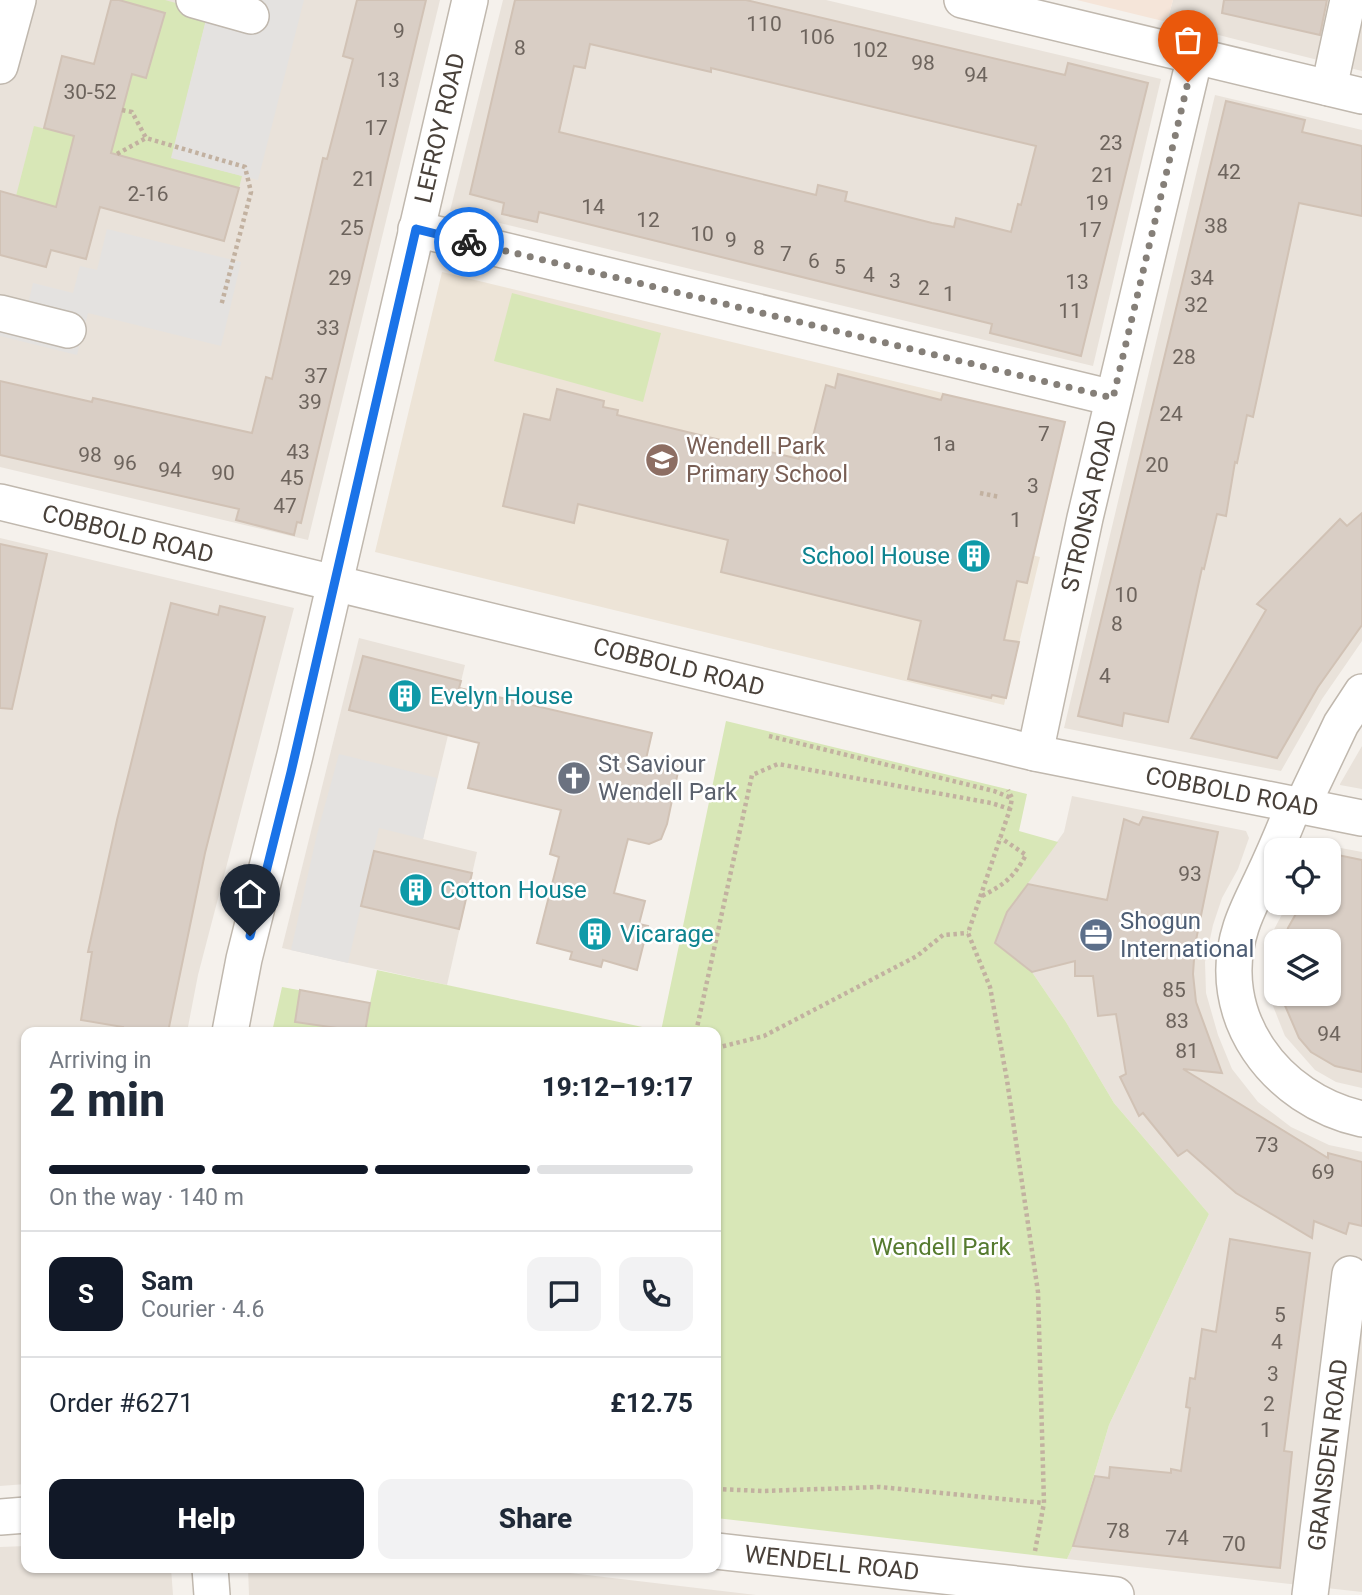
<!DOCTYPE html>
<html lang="en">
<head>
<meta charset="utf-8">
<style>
	body { margin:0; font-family:Roboto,sans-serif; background:#f2f2f3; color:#1f2937; height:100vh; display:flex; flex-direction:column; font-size:26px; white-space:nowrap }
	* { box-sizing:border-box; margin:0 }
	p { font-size:23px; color:#747a83 }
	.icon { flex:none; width:38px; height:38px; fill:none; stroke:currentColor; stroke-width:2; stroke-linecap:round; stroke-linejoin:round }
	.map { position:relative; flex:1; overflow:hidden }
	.details { position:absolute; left:21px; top:1027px; width:700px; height:546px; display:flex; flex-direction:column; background:#fff; border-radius:14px; box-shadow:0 2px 5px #0004 }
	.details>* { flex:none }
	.buttons { position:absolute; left:1264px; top:838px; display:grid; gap:14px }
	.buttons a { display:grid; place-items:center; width:77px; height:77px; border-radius:14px; background:#fff; box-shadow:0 2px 5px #0004; font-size:35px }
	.pin { position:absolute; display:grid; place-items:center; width:60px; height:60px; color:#fff; margin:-72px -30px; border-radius:50% 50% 50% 0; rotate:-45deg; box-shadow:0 0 7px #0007 }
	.pin .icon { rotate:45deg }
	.courier { position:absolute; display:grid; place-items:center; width:70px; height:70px; margin:-35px; border:5px solid #1a73e8; border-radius:50%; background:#fff; color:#222; box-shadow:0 2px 9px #0007 }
	.summary em { font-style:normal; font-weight:800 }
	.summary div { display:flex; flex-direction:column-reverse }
	.summary { display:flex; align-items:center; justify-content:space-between; height:119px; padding:0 28px }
	h1 { font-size:46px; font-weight:800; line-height:52px }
	.bar { display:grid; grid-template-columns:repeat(4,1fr); gap:10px 7px; align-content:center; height:84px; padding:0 28px }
	.bar i { height:9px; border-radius:5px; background:#e0e1e3 }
	.bar .active { background:#111827 }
	.bar p { grid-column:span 4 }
	.line { display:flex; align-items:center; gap:18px; padding:0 28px; border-top:2px solid #e0e1e3 }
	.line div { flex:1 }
	.round { display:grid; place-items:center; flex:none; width:74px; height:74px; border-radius:14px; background:#f2f2f3 }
	.primary-button { display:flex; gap:14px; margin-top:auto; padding:14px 28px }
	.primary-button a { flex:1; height:80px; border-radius:14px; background:#111827; color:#fff; font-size:28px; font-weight:800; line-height:80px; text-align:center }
	.primary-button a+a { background:#f2f2f3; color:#1f2937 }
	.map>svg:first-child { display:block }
	.residential { fill:#e9e2da; fill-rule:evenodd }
	.commercial { fill:#f5e5d9 }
	.education { fill:#ede4d7 }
	.green { fill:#d8e7b7 }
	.parking { fill:#e4e2e0 }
	.building { fill:#d9cec5; stroke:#d1c2b5; stroke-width:2; fill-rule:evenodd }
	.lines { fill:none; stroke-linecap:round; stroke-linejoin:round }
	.minor-casing { stroke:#c0b8ae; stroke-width:38 }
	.path { stroke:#c2b1a0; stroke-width:4.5; stroke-dasharray:3.5 3.5; stroke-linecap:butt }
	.minor { stroke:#fff; stroke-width:35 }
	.done { stroke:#857f78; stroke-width:7; stroke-dasharray:0 12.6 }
	.route { stroke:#1a73e8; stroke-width:9 }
	.labels { text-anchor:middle; stroke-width:5; stroke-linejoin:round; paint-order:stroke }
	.number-label { font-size:21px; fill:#6d645d }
	.street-label { font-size:24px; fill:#49413a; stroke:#fff }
	.education-label { font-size:24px; fill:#785e54; stroke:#fff; text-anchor:start }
	.culture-label { font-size:24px; fill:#0d838f; stroke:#fff; text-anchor:start }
	.worship-label { font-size:24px; fill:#5b616d; stroke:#fff; text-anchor:start }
	.service-label { font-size:24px; fill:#4e5e75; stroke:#fff; text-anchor:start }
	.park-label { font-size:24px; fill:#557a2e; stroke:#fff }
</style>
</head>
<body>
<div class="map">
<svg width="1362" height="1595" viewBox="0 0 1362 1595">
	<rect width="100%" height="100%" fill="#f5f1ec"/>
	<!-- residential -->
	<g class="residential">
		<polygon points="0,0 440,0 308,540 0,467"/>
		<polygon points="503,0 826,0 1161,79 1093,366 450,211"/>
		<polygon points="1173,0 1362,0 1362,71 1167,22"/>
		<polygon points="1215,95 1362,130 1362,641 1322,699 1281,771 1064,728"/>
		<polygon points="0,538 294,608 198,975 187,1032 26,1032 26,1484 0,1486"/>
		<polygon points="359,638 465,665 423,839 477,852 447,985 282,948"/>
		<polygon points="1362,746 1362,789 1340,785 1340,784"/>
		<polygon points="1072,796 1246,831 1249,838 1238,869 1222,898 1213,925 1205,962 1206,993 1218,1035 1232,1069 1258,1102 1291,1127 1329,1145 1362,1152 1362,1592 1067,1559 1073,1546 1109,1425 1209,1214 1114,1103 1066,1022 1032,972 995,943 1007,912 1064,832"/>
		<path d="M1325,845l37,7v236l-26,-6 -21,-12 -30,-34 -16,-40 -3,-20 4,-39 18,-34h40v-53h-12zM1276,942h52v52h-52z"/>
		<polygon points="26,1546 26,1568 171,1568 173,1595 0,1595 0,1547"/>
		<polygon points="248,1568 528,1568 756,1595 249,1595"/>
	</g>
	<!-- commercial -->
	<polygon class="commercial" points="1077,0 1173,0 1167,22"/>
	<!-- education -->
	<polygon class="education" points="442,272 943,393 911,526 1040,557 1004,705 375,552"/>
	<!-- green -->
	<g class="green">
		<polygon points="119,0 165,0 208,12 172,157 242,176 239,188 111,153 132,74 146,78 165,13"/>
		<polygon points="34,126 74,136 58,199 60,216 29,199 16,196"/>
		<polygon points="512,293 661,333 643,402 494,361"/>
		<polygon points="726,721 1027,794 1019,831 1058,842 1007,912 995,943 1032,972 1066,1022 1114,1103 1209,1214 1109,1425 1073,1546 1067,1559 716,1518 716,1032 272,1032 282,987 370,1003 377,970 661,1031"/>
	</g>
	<!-- parking -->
	<g class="parking">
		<polygon points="211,0 304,0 258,180 171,158"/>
		<polygon points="107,229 241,262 221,346 88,313 77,355 0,336 0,306 26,312 33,283 73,293 80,266 97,270"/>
		<polygon points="339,754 437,778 423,839 379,828 348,963 291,950 317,834"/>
	</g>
	<!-- building -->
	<g class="building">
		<polygon points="111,0 119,0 165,13 146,78 132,74 111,153 239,188 224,241 100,207 86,259 51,250 46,267 0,255 0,191 56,207 74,136 44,128 62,56 94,64"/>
		<polygon points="357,0 426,0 301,523 297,522 294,535 236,520 239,509 0,455 0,381 92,402 93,398 252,433 266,377 272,379 323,158 327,159 353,59 343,56"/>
		<path d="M515,0h231l319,75 3,-12 80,20 -67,273 -91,-23 2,-9 -453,-112 -2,10 -35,-8 2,-11 -34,-9zM590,44l121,28v-4l325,78 -15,59 -3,-1 -7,28 -55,-14 -2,9 -22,-4 -87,-22 2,-9 -29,-7 -2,10 -257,-63 15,-66 11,2z"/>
		<polygon points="1224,0 1327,0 1320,35 1222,13"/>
		<polygon points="1226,101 1305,120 1302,132 1362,146 1362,216 1299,203 1253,417 1247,415 1237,463 1235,462 1226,516 1217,514 1204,569 1202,568 1168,722 1124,713 1122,726 1078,716"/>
		<polygon points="838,374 941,400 943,394 1065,422 1027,583 1017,581 1004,640 1019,642 1006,698 992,695 991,698 908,679 921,621 721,572 728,540 578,504 574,523 503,506 524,414 550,420 557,389 604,401 603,407 618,410 617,415 799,459 800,454 808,456 826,385 835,388"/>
		<polygon points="1362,513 1362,625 1318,687 1277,758 1191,738 1266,610 1257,604 1340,519 1347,526"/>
		<polygon points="0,544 47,554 12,709 0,708"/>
		<polygon points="171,603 218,615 220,606 265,617 205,853 168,1032 122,1032 123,1027 81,1020 92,952 88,952 117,820"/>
		<polygon points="363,656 461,681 459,688 652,733 646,759 679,767 667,824 661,839 649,844 628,839 614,893 645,901 639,924 648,926 637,970 603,960 601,967 570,959 572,952 537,943 559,857 550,854 561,810 468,788 479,743 349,710"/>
		<polygon points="1143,817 1218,832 1195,945 1193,974 1196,1002 1222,1073 1183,1069 1328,1158 1328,1153 1362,1162 1362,1226 1349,1223 1346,1234 1314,1221 1312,1238 1236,1193 1187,1150 1178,1156 1143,1113 1139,1116 1120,1077 1126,1074 1116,1014 1098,1016 1093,976 1075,976 1075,961 1032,972 995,943 1007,912 1028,884 1107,900 1124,819 1139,825"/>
		<polygon points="374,851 472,873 459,929 361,906"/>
		<polygon points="1328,853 1362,860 1362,1072 1335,1066 1311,1052 1299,1038 1280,994 1328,994 1328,942 1284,942 1288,928 1302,903 1328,903"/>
		<polygon points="300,990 370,1003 365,1032 295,1022"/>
		<polygon points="1230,1239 1310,1253 1284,1451 1292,1452 1280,1568 1073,1546 1095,1476 1109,1478 1110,1467 1171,1473 1171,1469 1181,1471 1190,1408 1186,1407 1190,1378 1195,1379 1202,1329 1216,1332"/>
	</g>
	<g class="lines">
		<!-- minor casing -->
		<g class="minor-casing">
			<g id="minor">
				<polyline points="194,0 251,16"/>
				<polyline points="962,0 1362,96"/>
				<polyline points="0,66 18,0"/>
				<polyline points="1329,88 1348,0"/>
				<polyline points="416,229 1113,398"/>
				<polyline points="0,313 68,330"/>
				<polyline points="0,502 1035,753 1362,818"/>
				<polyline points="1035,753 1085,518 1195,56"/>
				<path d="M1294,805c-10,25 -20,49 -32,74 -7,15 -16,32 -21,48 -29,89 35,173 121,192"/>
				<polyline points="1302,806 1341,724 1362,692"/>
				<polyline points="230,1032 244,959 295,755 470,0"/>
				<polyline points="0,1517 26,1515"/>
				<polyline points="716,1551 1116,1595"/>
				<polyline points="210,1568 212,1595"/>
				<polyline points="1310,1595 1350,1274"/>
			</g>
		</g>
		<!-- path -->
		<g class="path">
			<polyline points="122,110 132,112 146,138 245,167 251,192 221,306"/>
			<polyline points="117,154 146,138"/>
			<polyline points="980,493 1000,497"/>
			<polyline points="769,736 994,791 1011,798"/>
			<path d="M982,896c23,-12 31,-18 44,-41l-25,-17"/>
			<polyline points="696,1032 752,775 778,764 991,803 1010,809"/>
			<polyline points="716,1048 764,1036 917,956 943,935 968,933"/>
			<polyline points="716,1489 762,1491 880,1487 1044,1503 1038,1292 1007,1080 990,987 968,933 1010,809 1012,798 1008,790"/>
			<polyline points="1035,1551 1044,1503"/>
		</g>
		<!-- minor -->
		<use href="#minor" class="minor"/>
	</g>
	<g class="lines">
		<!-- done -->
		<polyline class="done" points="469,242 1113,398 1188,82"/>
		<!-- route -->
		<polyline class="route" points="250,936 291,772 416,229 469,242"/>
	</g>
	<!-- icons -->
	<defs>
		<g id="school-disc" transform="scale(1.75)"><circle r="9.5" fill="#8d6e63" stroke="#fff"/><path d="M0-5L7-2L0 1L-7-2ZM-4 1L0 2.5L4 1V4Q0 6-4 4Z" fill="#fff"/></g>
		<g id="building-disc" transform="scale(1.75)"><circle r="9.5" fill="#0f9aa8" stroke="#fff"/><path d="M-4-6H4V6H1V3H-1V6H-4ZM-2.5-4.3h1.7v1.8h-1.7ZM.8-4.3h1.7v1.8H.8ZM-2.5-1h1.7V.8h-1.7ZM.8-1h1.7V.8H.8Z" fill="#fff"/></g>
		<g id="church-disc" transform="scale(1.75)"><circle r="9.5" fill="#6b7280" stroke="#fff"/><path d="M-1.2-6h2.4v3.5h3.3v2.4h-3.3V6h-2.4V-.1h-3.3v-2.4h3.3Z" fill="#fff"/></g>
		<g id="office-disc" transform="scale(1.75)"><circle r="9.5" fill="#5c6f8a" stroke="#fff"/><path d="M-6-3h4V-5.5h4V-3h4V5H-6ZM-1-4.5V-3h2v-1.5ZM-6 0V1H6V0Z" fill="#fff"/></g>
	</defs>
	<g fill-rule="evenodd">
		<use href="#school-disc" x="662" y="460"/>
		<use href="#building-disc" x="974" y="556"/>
		<use href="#building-disc" x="405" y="696"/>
		<use href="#church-disc" x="574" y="778"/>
		<use href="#building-disc" x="416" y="890"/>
		<use href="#building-disc" x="595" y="934"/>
		<use href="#office-disc" x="1096" y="935"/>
	</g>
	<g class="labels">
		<!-- number labels -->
		<g class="number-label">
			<text x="764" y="31">110</text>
			<text x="399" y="38">9</text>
			<text x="817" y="44">106</text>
			<text x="520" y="55">8</text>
			<text x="870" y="57">102</text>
			<text x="923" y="70">98</text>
			<text x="976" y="82">94</text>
			<text x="388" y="87">13</text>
			<text x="90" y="99">30-52</text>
			<text x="376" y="135">17</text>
			<text x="1111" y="150">23</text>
			<text x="1229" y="179">42</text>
			<text x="1103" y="182">21</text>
			<text x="364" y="186">21</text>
			<text x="148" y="201">2-16</text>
			<text x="1097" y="210">19</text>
			<text x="593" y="214">14</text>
			<text x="648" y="227">12</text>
			<text x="1216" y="233">38</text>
			<text x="352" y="235">25</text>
			<text x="1090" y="237">17</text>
			<text x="702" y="241">10</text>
			<text x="731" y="247">9</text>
			<text x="759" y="255">8</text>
			<text x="786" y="261">7</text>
			<text x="814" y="268">6</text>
			<text x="840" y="274">5</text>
			<text x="869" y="282">4</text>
			<text x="340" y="285">29</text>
			<text x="1202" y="285">34</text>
			<text x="895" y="288">3</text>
			<text x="1077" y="289">13</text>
			<text x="924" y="295">2</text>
			<text x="949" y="301">1</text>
			<text x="1196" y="312">32</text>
			<text x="1070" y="318">11</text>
			<text x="328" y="335">33</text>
			<text x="1184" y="364">28</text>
			<text x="316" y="383">37</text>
			<text x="310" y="409">39</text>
			<text x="1171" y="421">24</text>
			<text x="1044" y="441">7</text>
			<text x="944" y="451">1a</text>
			<text x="298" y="459">43</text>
			<text x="90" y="462">98</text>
			<text x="125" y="470">96</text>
			<text x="1157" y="472">20</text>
			<text x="170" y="477">94</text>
			<text x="223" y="480">90</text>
			<text x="292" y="485">45</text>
			<text x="1033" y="493">3</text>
			<text x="285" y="513">47</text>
			<text x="1016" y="527">1</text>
			<text x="1126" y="602">10</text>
			<text x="1117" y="631">8</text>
			<text x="1105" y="683">4</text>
			<text x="1190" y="881">93</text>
			<text x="1174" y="997">85</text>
			<text x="1177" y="1028">83</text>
			<text x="1329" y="1041">94</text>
			<text x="1187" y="1058">81</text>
			<text x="1267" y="1152">73</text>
			<text x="1323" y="1179">69</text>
			<text x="1280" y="1322">5</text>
			<text x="1277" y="1349">4</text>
			<text x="1273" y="1381">3</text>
			<text x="1269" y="1411">2</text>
			<text x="1266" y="1437">1</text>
			<text x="1118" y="1538">78</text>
			<text x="1177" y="1545">74</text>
			<text x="1234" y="1551">70</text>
		</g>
		<!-- street labels -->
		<g class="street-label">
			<text transform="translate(440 128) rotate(-77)" y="8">LEFROY ROAD</text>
			<text transform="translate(1089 506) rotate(-77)" y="8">STRONSA ROAD</text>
			<text transform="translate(128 534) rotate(14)" y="8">COBBOLD ROAD</text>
			<text transform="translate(679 667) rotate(14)" y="8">COBBOLD ROAD</text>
			<text transform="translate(1232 792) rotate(11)" y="8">COBBOLD ROAD</text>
			<text transform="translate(1328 1455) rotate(-83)" y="8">GRANSDEN ROAD</text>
			<text transform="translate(832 1563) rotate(6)" y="8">WENDELL ROAD</text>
		</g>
		<!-- education labels -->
		<g class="education-label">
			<text x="686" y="454">Wendell Park<tspan x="686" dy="28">Primary School</tspan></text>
		</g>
		<!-- culture labels -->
		<g class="culture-label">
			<text x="950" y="564" text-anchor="end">School House</text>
			<text x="430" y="704">Evelyn House</text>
			<text x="440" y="898">Cotton House</text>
			<text x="620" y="942">Vicarage</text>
		</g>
		<!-- worship labels -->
		<g class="worship-label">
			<text x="598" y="772">St Saviour<tspan x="598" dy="28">Wendell Park</tspan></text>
		</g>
		<!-- service labels -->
		<g class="service-label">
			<text x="1120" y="929">Shogun<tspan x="1120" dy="28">International</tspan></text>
		</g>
		<!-- park labels -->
		<g class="park-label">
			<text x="941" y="1255">Wendell Park</text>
		</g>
	</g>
</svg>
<div class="buttons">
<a><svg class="icon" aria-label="locate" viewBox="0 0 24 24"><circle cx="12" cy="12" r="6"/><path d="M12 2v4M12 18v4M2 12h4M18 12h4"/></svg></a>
<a><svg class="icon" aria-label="layers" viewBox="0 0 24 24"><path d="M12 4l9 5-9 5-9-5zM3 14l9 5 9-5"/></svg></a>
</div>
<div class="pin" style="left:1188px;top:82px;background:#ea580c"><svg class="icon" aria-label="bag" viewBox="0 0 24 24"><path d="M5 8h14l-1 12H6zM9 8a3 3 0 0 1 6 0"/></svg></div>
<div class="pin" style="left:250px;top:936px;background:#1f2937"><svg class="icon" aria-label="home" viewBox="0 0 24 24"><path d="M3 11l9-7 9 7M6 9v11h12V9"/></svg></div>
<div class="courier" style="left:469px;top:242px"><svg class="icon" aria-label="bike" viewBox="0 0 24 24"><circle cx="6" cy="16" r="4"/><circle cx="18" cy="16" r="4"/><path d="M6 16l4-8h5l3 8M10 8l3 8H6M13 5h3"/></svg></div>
<section class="details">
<div class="summary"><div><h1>2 min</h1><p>Arriving in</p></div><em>19:12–19:17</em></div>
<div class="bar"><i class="active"></i><i class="active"></i><i class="active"></i><i></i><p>On the way · 140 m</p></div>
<div class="line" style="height:126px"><b class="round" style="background:#111827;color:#fff">S</b><div><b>Sam</b><p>Courier · 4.6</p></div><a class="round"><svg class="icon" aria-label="chat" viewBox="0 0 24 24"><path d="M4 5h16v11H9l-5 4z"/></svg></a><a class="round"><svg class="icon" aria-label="phone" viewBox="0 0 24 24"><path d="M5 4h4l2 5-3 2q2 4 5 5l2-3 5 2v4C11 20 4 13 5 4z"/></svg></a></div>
<div class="line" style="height:91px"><div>Order #6271</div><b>£12.75</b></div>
<div class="primary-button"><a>Help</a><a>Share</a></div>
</section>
</div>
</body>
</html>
